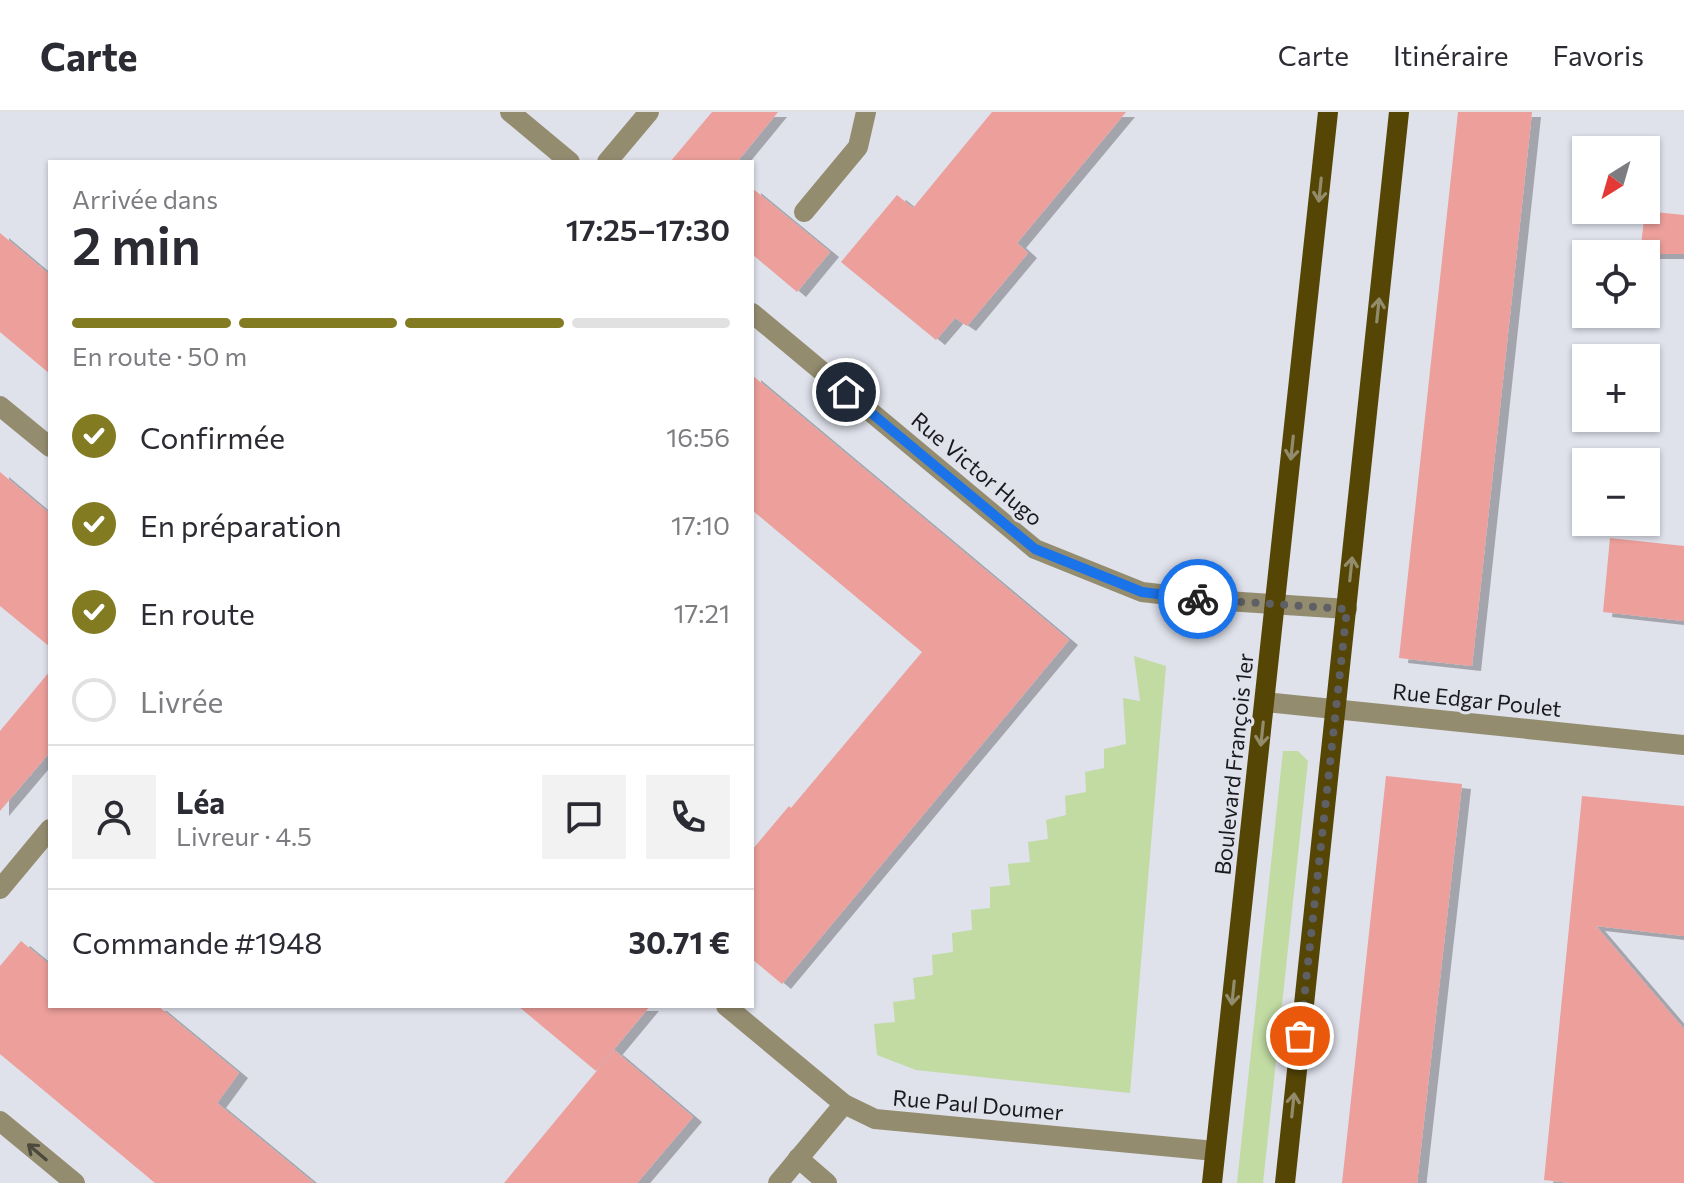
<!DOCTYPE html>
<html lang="fr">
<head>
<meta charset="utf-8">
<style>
	body { margin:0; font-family:Commissioner,sans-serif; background:#f2f2f3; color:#2b2b33; height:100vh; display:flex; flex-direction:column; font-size:30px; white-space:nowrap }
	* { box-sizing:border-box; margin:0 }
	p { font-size:26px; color:#7c7c81 }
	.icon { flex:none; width:44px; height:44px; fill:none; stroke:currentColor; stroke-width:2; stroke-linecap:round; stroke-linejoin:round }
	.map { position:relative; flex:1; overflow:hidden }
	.details { position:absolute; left:48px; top:48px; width:706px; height:848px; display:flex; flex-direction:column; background:#fff; border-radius:0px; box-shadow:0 2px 6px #0004 }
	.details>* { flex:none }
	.needle { width:52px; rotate:217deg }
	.buttons { position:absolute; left:1572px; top:24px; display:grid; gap:16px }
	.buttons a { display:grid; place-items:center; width:88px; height:88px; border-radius:0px; background:#fff; box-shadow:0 2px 6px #0004; font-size:40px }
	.pin { position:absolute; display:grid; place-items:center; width:68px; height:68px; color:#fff; margin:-34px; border:4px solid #fff; border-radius:50%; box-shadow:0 2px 8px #0007 }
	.courier { position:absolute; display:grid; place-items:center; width:80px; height:80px; margin:-40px; border:6px solid #1a73e8; border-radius:50%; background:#fff; color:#222; box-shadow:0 2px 10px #0007 }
	.summary em { font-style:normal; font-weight:600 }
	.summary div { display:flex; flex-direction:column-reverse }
	.summary { display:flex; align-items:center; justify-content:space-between; height:136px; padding:0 24px }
	h1 { font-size:52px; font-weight:600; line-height:60px }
	.bar { display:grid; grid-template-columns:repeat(4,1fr); gap:12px 8px; align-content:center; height:96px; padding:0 24px }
	.bar i { height:10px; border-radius:6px; background:#e1e1e2 }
	.bar .current { background:#827b21 }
	.bar p { grid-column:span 4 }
	.line { display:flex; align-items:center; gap:20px; padding:0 24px; border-top:2px solid #e1e1e2 }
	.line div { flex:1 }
	.round { display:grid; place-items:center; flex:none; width:84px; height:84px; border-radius:0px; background:#f2f2f3 }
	ol { padding:0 24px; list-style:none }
	li { display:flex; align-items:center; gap:24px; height:88px }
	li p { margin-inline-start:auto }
	li .icon { padding:8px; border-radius:50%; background:#827b21; color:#fff; stroke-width:4 }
	li:last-child { color:#7c7c81 }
	li i { width:44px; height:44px; border:4px solid #e1e1e2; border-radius:50% }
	header { display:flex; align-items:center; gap:48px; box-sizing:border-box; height:112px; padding:0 40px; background:#fff; border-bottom:2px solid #e1e1e2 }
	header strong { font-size:38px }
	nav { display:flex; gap:44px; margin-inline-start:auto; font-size:28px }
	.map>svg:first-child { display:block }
	.green { fill:#c1dba3 }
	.building { fill:#ec9f9b; filter:url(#shadow) }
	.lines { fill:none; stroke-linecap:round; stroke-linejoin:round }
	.lane { stroke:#948c6f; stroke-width:20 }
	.street { stroke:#948c6f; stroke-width:20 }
	.primary { stroke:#554605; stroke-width:20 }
	.oneway { stroke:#938c6c }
	.oneway2 { stroke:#4b483e }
	.done { stroke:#5f6066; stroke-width:8; stroke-dasharray:0 14.4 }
	.route { stroke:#1a73e8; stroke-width:10 }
	.labels { text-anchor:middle; stroke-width:6; stroke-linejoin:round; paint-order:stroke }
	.street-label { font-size:22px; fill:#1a1a1e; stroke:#dfe1eb }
</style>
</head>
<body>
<header>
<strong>Carte</strong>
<nav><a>Carte</a><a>Itinéraire</a><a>Favoris</a></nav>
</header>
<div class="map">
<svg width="1684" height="1071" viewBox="0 0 1684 1071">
	<defs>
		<filter id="shadow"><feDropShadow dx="9" dy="5" stdDeviation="0" flood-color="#0004"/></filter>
	</defs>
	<rect width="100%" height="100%" fill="#dfe1eb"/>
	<!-- green -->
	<g class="green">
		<polygon points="1134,544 1166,554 1130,981 916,958 877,943 874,912 895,910 893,890 915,887 913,866 933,863 932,843 953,840 952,821 972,818 971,798 990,796 990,775 1010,773 1008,752 1030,750 1028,730 1048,727 1046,708 1066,703 1065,684 1086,680 1085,660 1104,656 1104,637 1126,632 1123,586 1140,589"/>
		<polygon points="1283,639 1298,639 1308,649 1263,1071 1237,1071"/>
	</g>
	<!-- building -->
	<g class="building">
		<polygon points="712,0 778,0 737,50 670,50"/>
		<polygon points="992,0 1126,0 1017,131 1028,141 967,214 955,206 936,228 841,150 897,83 913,96"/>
		<polygon points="1458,0 1532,0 1472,554 1399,546"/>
		<polygon points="752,76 830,140 797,180 752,142"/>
		<polygon points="1645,99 1684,103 1684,142 1640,142"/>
		<polygon points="0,121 50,163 50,262 0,220"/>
		<polygon points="752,263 1069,528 782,872 752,847 752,738 789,694 791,696 922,540 752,398"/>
		<polygon points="0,360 50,402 50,535 0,494"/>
		<polygon points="1610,426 1684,434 1684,509 1603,500"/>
		<polygon points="50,559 50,640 0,699 0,619"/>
		<polygon points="1386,664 1462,672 1417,1071 1342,1071"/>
		<polygon points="1582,684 1684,694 1684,824 1596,814 1684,917 1684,1071 1571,1071 1544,1068"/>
		<polygon points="21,829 50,853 50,894 158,894 239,961 217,991 314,1071 155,1071 0,942 0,854"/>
		<polygon points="518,894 650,894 596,959"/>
		<polygon points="614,938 693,1005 637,1071 504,1071"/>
	</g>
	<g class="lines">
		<!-- lane -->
		<g class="lane">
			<polyline points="804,100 858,35 866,0"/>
			<polyline points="0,1009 75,1071"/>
			<polyline points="798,1046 827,1071"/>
		</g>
		<!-- street -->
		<g class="street">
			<polyline points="510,0 570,50"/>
			<polyline points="607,50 649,0"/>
			<polyline points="752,201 1035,437 1142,480 1212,488 1347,497"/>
			<polyline points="0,294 50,335"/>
			<polyline points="1265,590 1684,633"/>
			<polyline points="0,777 50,717"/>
			<polyline points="726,894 844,992 875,1007 1215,1039"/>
			<polyline points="778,1071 844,992"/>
		</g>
		<!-- primary -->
		<g class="primary">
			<polyline points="1212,1071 1328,0"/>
			<polyline points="1285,1071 1399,0"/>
		</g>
	</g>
	<!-- one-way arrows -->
	<defs><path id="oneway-shaft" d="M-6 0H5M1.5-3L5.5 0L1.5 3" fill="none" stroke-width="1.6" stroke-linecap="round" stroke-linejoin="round" transform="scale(2)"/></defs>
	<g class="oneway">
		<use href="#oneway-shaft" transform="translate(1320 78) rotate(96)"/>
		<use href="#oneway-shaft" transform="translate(1378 198) rotate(-84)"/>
		<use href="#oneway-shaft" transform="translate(1292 336) rotate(96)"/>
		<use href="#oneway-shaft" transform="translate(1351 457) rotate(-84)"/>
		<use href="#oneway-shaft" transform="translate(1262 622) rotate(96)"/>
		<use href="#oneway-shaft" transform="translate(1233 881) rotate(96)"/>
		<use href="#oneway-shaft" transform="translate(1293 993) rotate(-84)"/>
	</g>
	<use class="oneway2" href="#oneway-shaft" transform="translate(37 1040) rotate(-140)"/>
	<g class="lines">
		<!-- done -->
		<polyline class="done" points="1198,487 1347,497 1300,924"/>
		<!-- route -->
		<polyline class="route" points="846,280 1035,437 1142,480 1198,487"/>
	</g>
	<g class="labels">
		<!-- street labels -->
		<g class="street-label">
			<text transform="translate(977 357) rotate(40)" y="8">Rue Victor Hugo</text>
			<text transform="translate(1477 588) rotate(6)" y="8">Rue Edgar Poulet</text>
			<text transform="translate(1234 652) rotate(-84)" y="8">Boulevard François 1er</text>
			<text transform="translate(978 993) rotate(5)" y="8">Rue Paul Doumer</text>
		</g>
	</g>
</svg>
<div class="buttons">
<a><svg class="needle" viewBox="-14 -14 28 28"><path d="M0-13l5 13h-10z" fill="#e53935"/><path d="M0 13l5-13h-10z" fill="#7c7c81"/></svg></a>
<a><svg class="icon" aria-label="locate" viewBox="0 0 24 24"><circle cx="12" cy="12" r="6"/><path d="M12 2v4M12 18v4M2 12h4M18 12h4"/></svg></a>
<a>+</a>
<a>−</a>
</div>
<div class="pin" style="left:1300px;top:924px;background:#ea580c"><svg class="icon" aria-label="bag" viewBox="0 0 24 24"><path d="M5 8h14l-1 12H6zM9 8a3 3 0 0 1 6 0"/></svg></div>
<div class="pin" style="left:846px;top:280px;background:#1f2937"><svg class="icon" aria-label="home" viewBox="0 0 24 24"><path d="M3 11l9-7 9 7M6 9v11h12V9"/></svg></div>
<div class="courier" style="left:1198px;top:487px"><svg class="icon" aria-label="bike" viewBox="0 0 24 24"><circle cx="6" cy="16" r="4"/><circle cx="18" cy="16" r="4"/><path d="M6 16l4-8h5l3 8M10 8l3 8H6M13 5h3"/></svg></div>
<section class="details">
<div class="summary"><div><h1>2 min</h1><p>Arrivée dans</p></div><em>17:25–17:30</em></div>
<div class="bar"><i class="current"></i><i class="current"></i><i class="current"></i><i></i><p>En route · 50 m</p></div>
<ol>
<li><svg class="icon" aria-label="check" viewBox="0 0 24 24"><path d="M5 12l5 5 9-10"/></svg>Confirmée<p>16:56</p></li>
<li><svg class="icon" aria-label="check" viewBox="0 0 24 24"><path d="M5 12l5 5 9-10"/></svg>En préparation<p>17:10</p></li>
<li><svg class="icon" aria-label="check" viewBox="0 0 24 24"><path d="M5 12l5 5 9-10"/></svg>En route<p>17:21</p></li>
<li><i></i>Livrée</li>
</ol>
<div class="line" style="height:144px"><a class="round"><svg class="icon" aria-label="person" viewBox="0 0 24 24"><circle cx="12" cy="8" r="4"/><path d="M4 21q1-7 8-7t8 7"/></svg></a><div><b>Léa</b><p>Livreur · 4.5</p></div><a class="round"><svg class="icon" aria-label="chat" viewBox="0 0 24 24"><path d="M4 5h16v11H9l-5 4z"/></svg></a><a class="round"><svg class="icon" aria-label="phone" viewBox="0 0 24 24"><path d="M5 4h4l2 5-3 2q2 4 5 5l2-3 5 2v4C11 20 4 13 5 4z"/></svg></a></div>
<div class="line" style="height:104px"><div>Commande #1948</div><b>30.71 €</b></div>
</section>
</div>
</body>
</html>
